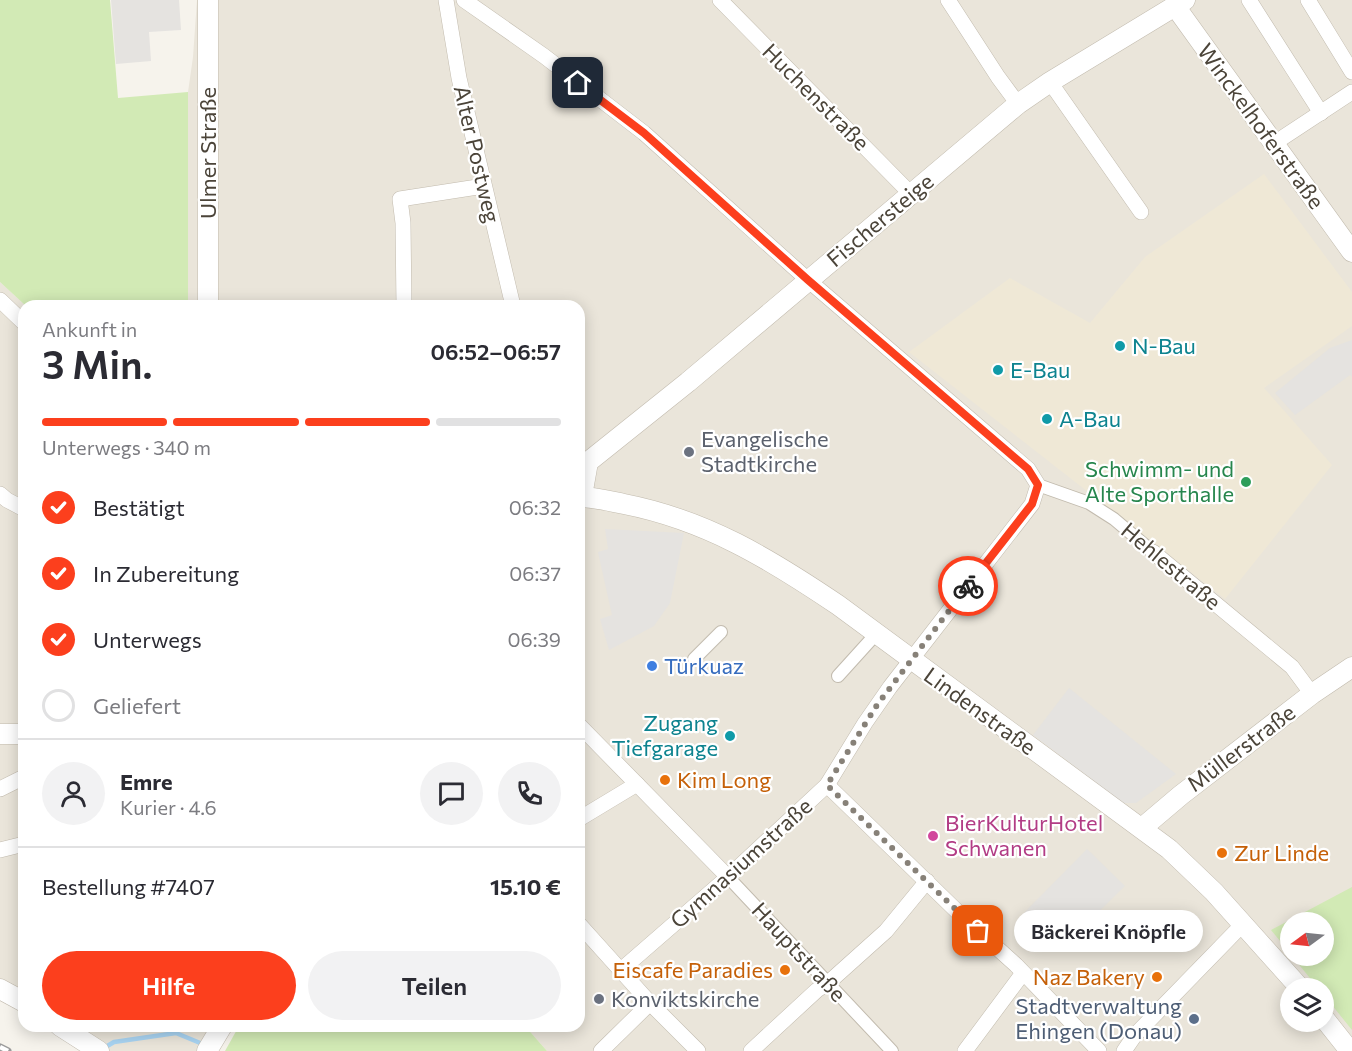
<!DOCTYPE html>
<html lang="de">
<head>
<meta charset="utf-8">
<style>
	body { margin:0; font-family:Commissioner,sans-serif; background:#f2f2f3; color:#2b2b33; height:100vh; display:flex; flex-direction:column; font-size:22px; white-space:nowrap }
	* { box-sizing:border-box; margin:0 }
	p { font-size:20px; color:#7c7c81 }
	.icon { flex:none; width:33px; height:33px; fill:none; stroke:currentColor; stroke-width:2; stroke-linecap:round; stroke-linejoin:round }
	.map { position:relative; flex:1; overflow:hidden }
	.details { position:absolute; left:18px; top:300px; width:567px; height:732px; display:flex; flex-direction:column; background:#fff; border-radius:18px; box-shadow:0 3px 15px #0003 }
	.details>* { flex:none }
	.needle { width:39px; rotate:255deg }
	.controls { position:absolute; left:1280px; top:912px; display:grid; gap:12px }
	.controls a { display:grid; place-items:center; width:54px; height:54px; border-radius:50%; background:#fff; box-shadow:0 3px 15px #0003; font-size:30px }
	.pin { position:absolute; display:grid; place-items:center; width:51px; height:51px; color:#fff; margin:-26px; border-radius:12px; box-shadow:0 3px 9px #0006 }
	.courier { position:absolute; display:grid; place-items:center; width:60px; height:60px; margin:-30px; border:4px solid #fc3f1d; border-radius:50%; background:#fff; color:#222; box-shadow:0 2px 8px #0007 }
	.bubble { position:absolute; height:42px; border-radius:21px; background:#fff; box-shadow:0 3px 15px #0003; font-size:20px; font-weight:600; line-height:42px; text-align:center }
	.summary em { font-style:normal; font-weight:600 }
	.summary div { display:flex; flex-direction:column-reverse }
	.summary { display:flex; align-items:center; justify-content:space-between; height:102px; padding:0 24px }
	h1 { font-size:39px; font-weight:600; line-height:45px }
	.bar { display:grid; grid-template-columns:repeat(4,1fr); gap:9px 6px; align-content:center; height:72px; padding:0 24px }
	.bar i { height:8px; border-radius:4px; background:#e1e1e2 }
	.bar .current { background:#fc3f1d }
	.bar p { grid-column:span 4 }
	.line { display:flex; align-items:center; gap:15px; padding:0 24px; border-top:2px solid #e1e1e2 }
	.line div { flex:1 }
	.round { display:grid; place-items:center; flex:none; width:63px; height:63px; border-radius:32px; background:#f2f2f3 }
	ol { padding:0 24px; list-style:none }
	li { display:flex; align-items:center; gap:18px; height:66px }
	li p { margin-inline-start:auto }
	li .icon { padding:6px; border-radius:50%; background:#fc3f1d; color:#fff; stroke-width:4 }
	li:last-child { color:#7c7c81 }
	li i { width:33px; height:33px; border:3px solid #e1e1e2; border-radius:50% }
	.button { display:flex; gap:12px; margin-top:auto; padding:12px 24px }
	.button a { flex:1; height:69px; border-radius:36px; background:#fc3f1d; color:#fff; font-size:24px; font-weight:600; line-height:69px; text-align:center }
	.button a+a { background:#f2f2f3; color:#2b2b33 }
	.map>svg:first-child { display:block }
	.residential { fill:#eae5da; fill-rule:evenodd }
	.education { fill:#efe8d6 }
	.green { fill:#d2eab5 }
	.parking { fill:#e5e3e0 }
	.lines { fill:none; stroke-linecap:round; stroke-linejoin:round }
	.stream { stroke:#a9d4f2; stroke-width:4.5 }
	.pedestrian-casing { stroke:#c2bbae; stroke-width:14 }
	.minor-casing { stroke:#c2bbae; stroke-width:16 }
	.tertiary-casing { stroke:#c2bbae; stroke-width:21 }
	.pedestrian { stroke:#fff; stroke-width:12 }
	.minor { stroke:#fff; stroke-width:15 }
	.tertiary { stroke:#fff; stroke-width:20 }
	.rail-casing { stroke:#9a9a9a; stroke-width:7 }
	.rail { stroke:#fff; stroke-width:4.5; stroke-dasharray:14; stroke-linecap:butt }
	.done { stroke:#878178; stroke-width:6; stroke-dasharray:0 10.8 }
	.route { stroke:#fc3f1d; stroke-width:8 }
	.culture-dot { fill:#0f9aa8; stroke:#fff; stroke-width:2 }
	.worship-dot { fill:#6b7280; stroke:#fff; stroke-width:2 }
	.leisure-dot { fill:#2e9e5b; stroke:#fff; stroke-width:2 }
	.shop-dot { fill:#3f7fe0; stroke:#fff; stroke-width:2 }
	.food-dot { fill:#e8710a; stroke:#fff; stroke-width:2 }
	.hotel-dot { fill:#d1479c; stroke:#fff; stroke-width:2 }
	.service-dot { fill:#5c6f8a; stroke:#fff; stroke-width:2 }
	.labels { text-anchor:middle; stroke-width:4.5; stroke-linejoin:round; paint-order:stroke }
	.street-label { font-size:22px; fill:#4b4439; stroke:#fff }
	.culture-label { font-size:22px; fill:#0d838f; stroke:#fff; text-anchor:start }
	.worship-label { font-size:22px; fill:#5b616d; stroke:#fff; text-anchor:start }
	.leisure-label { font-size:22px; fill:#27864d; stroke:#fff; text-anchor:end }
	.shop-label { font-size:22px; fill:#366cbe; stroke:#fff; text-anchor:start }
	.food-label { font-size:22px; fill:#c56008; stroke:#fff; text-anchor:start }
	.hotel-label { font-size:22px; fill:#b23c85; stroke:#fff; text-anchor:start }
	.service-label { font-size:22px; fill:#4e5e75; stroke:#fff; text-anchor:end }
</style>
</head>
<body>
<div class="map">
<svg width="1352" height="1051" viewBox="0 0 1352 1051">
	<rect width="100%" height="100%" fill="#f6f3ec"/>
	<!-- residential -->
	<g class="residential">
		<path d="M197,0h1155v1051h-805l-22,-25h54v-720h-391v-214l5,-35zM1290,922h33v34h-33zM1290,988h33v34h-33z"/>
		<polygon points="0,282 26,306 24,306 24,1002 0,988"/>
		<polygon points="60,1026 222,1026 207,1051 99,1051"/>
	</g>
	<!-- education -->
	<polygon class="education" points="1264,174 1352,292 1352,326 1264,388 1332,465 1225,599 909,352 1010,278 1090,323 1145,257"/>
	<!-- green -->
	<g class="green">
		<polygon points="0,0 110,0 118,98 188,92 188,306 26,306 0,282"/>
		<polygon points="1352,887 1352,1030 1323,994 1323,988 1318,988 1292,956 1323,956 1323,922 1290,922 1290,953 1271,930"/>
		<polygon points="239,1026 525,1026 547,1051 225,1051"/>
	</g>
	<!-- parking -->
	<g class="parking">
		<polygon points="111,0 179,0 181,30 149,32 151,61 116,64"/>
		<polygon points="1352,340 1352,377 1350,375 1295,415 1275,393 1330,348"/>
		<polygon points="605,529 684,533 670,603 654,626 609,650 600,619 612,615 598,552 608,549"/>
		<polygon points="1069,688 1176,774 1136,803 1123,803 1033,735"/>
		<polygon points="1087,849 1125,886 1066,944 1054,933 1049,938 1024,913"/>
	</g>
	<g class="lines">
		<!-- stream -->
		<polyline class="stream" points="104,1048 114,1042 176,1033 205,1045"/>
		<!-- pedestrian casing -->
		<g class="pedestrian-casing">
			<g id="pedestrian">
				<polyline points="1038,485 1089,503 1114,519 1153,552"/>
				<polyline points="694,659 721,632"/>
				<polyline points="838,676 876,634"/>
				<polyline points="728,877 892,1051"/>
			</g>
		</g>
		<!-- minor casing -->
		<g class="minor-casing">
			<g id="minor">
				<polyline points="446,0 459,78 513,306"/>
				<polyline points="464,0 544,56 644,133 808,280 1028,469 1038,485 1032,504 890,687 865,723 827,785 728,877 621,970"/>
				<polyline points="720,0 911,194"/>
				<polyline points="948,0 998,77 1018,104"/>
				<polyline points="1249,0 1321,113"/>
				<polyline points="1308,0 1352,72"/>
				<polyline points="1050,82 1141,212"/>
				<polyline points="1273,144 1352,92"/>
				<polyline points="0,300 24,323"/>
				<polyline points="404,306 403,223 400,199 484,186"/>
				<polyline points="0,494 7,500 24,509"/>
				<polyline points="1153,552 1292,667 1312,694"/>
				<polyline points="579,725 728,877"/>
				<polyline points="827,785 966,920 1016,965 1099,1051"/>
				<polyline points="0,789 24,777"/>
				<polyline points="579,819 637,784"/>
				<polyline points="0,850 24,844"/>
				<polyline points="579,924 650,1003 698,1051"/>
				<polyline points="601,1051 650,1003"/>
				<polyline points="751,1051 817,990 828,983 886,931 927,881"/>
				<polyline points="965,1051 1023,973"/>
				<polyline points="1124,1051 1135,1035 1243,924"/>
			</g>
		</g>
		<!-- tertiary casing -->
		<g class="tertiary-casing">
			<g id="tertiary">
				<polyline points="208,0 208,306"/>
				<polyline points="1175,6 1352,252"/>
				<polyline points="582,496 588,462 688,382 1018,104 1050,82 1185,0"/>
				<path d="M579,497c15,0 30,4 45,7 82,16 146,55 214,101l331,244 45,43 86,96"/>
				<polyline points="0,734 24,734"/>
				<polyline points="1142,828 1181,795 1312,694 1352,667"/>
				<polyline points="0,989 24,1002"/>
				<polyline points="1323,1017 1350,1051"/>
				<polyline points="60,1026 99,1051"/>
				<polyline points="207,1051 222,1026"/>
			</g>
		</g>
		<!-- pedestrian -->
		<use href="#pedestrian" class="pedestrian"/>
		<!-- minor -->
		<use href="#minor" class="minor"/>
		<!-- tertiary -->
		<use href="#tertiary" class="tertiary"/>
		<!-- rail casing -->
		<g class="rail-casing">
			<polyline id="rail" points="0,1047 8,1051"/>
		</g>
		<!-- rail -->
		<use href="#rail" class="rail"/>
	</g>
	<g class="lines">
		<!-- done -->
		<polyline class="done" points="968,586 877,705 827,785 978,931"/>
		<!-- route -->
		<polyline class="route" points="578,83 644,133 808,280 1028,469 1038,485 1032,504 968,586"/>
	</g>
	<!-- markers -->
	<g class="culture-dot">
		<circle cx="1120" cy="346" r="6"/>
		<circle cx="998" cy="370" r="6"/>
		<circle cx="1047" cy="419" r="6"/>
		<circle cx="730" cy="736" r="6"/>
	</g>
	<g class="worship-dot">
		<circle cx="689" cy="452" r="6"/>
		<circle cx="599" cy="999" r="6"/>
	</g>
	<circle class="leisure-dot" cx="1246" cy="482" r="6"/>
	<circle class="shop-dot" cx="652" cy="666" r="6"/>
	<g class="food-dot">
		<circle cx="665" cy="780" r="6"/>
		<circle cx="1222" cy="853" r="6"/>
		<circle cx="785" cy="970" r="6"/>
		<circle cx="1157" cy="977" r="6"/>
	</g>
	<circle class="hotel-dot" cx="933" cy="836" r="6"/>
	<circle class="service-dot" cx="1194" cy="1019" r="6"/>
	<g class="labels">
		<!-- street labels -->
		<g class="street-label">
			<text transform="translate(816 97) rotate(45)" y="8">Huchenstraße</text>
			<text transform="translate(1261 126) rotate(54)" y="8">Winckelhoferstraße</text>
			<text transform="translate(208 153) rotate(-90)" y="8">Ulmer Straße</text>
			<text transform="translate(477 154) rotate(77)" y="8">Alter Postweg</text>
			<text transform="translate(880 220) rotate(-40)" y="8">Fischersteige</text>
			<text transform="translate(1171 566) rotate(40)" y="8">Hehlestraße</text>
			<text transform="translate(980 711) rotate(36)" y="8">Lindenstraße</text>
			<text transform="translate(1241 748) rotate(-37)" y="8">Müllerstraße</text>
			<text transform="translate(741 863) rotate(-42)" y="8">Gymnasiumstraße</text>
			<text transform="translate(799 952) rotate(47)" y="8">Hauptstraße</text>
		</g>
		<!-- culture labels -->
		<g class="culture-label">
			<text x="1132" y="354">N-Bau</text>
			<text x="1010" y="378">E-Bau</text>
			<text x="1059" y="427">A-Bau</text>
			<text x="718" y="731" text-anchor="end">Zugang<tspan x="718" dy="25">Tiefgarage</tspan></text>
		</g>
		<!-- worship labels -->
		<g class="worship-label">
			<text x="701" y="447">Evangelische<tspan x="701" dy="25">Stadtkirche</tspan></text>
			<text x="611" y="1007">Konviktskirche</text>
		</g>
		<!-- leisure labels -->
		<g class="leisure-label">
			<text x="1234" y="477">Schwimm- und<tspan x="1234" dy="25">Alte Sporthalle</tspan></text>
		</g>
		<!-- shop labels -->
		<g class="shop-label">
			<text x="664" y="674">Türkuaz</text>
		</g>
		<!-- food labels -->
		<g class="food-label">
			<text x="677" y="788">Kim Long</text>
			<text x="1234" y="861">Zur Linde</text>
			<text x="773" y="978" text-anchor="end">Eiscafe Paradies</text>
			<text x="1145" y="985" text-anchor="end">Naz Bakery</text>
		</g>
		<!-- hotel labels -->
		<g class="hotel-label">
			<text x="945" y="831">BierKulturHotel<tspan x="945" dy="25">Schwanen</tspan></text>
		</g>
		<!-- service labels -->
		<g class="service-label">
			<text x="1182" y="1014">Stadtverwaltung<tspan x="1182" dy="25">Ehingen (Donau)</tspan></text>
		</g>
	</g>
</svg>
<div class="controls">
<a><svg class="needle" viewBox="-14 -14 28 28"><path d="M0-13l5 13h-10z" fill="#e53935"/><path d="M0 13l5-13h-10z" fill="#7c7c81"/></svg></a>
<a><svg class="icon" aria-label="layers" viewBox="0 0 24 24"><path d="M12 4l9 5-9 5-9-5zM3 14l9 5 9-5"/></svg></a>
</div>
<div class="pin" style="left:978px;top:931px;background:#ea580c"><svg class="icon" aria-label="bag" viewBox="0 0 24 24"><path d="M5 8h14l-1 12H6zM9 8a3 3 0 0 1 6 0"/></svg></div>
<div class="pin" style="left:578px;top:83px;background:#1f2937"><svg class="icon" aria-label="home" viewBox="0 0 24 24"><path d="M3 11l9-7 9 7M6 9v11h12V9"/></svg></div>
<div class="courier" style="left:968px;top:586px"><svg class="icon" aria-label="bike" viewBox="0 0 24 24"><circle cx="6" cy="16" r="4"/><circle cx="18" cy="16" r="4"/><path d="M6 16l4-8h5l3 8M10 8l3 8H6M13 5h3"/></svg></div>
<div class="bubble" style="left:1014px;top:910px;width:189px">Bäckerei Knöpfle</div>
<section class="details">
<div class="summary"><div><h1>3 Min.</h1><p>Ankunft in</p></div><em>06:52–06:57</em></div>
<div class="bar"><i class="current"></i><i class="current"></i><i class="current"></i><i></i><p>Unterwegs · 340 m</p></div>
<ol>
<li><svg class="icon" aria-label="check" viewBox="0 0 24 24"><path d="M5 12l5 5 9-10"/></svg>Bestätigt<p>06:32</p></li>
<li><svg class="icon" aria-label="check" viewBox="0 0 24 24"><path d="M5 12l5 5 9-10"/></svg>In Zubereitung<p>06:37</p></li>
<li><svg class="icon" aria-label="check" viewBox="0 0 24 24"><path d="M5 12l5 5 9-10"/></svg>Unterwegs<p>06:39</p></li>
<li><i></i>Geliefert</li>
</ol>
<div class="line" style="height:108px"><a class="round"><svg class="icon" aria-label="person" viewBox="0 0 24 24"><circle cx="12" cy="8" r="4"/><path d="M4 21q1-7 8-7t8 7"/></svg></a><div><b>Emre</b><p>Kurier · 4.6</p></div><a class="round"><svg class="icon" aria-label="chat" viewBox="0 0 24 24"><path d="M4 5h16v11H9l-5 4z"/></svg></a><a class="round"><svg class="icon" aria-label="phone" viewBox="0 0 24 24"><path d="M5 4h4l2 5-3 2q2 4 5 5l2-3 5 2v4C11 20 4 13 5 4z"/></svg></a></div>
<div class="line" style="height:78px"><div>Bestellung #7407</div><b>15.10 €</b></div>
<div class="button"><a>Hilfe</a><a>Teilen</a></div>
</section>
</div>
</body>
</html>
